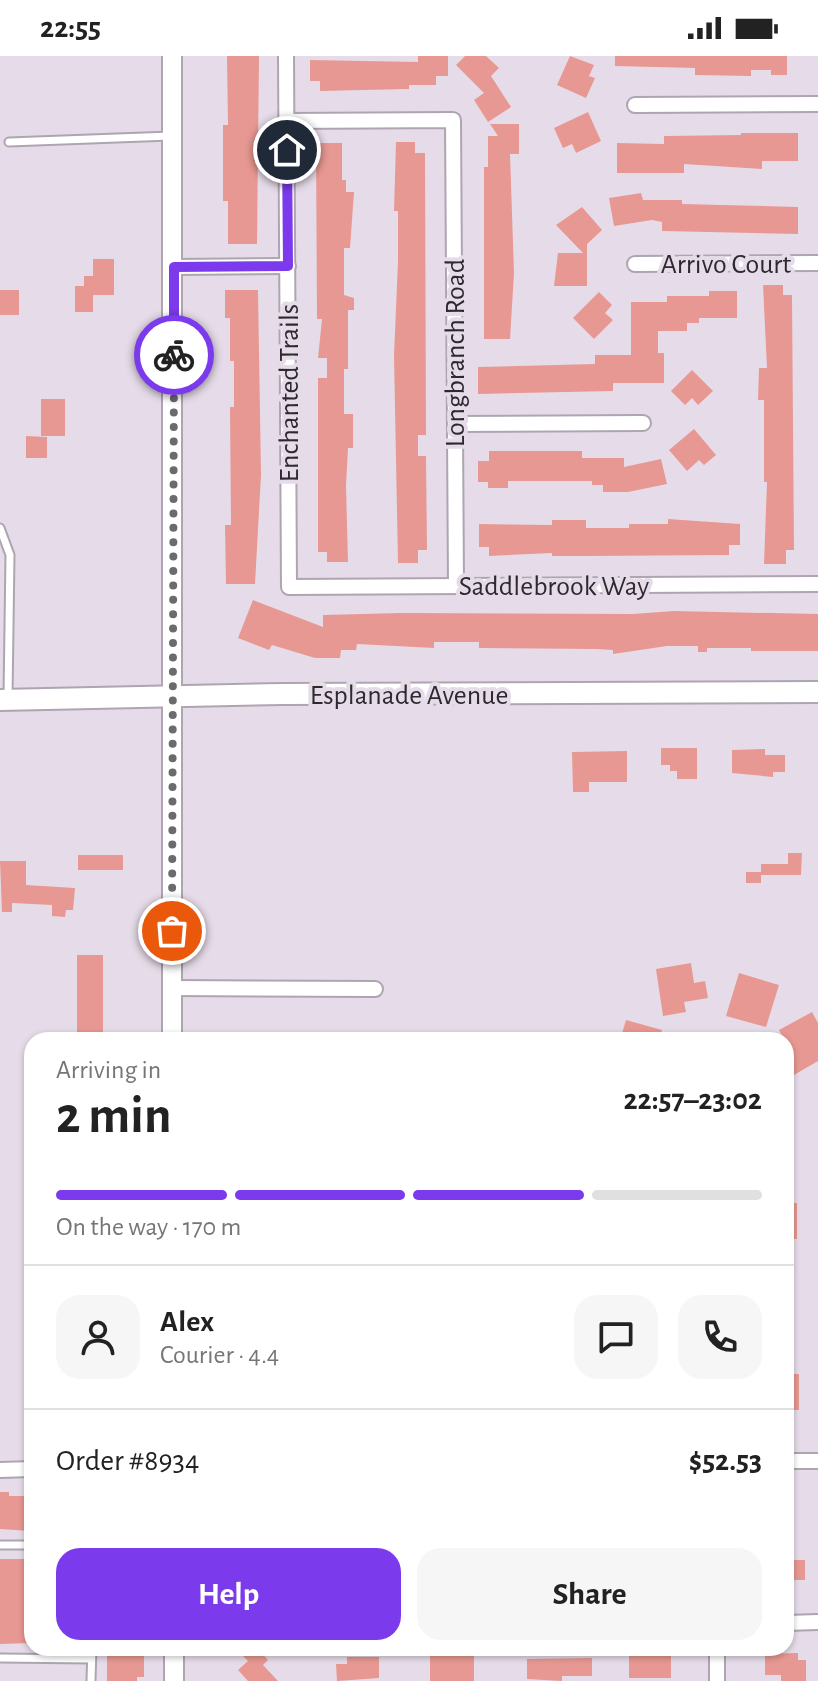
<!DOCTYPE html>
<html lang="en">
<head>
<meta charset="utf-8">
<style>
	body { margin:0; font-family:"Alegreya Sans",sans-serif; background:#f6f6f6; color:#222; height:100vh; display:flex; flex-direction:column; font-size:30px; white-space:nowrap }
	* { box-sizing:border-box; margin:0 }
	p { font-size:26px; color:#767676 }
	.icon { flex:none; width:44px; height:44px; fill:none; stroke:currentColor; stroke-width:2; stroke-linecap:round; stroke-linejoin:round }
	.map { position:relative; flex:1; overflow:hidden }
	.details { position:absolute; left:24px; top:976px; width:770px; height:624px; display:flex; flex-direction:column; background:#fff; border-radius:24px; box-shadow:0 2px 6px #0004 }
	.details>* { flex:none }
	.pin { position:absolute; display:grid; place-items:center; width:68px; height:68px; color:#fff; margin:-34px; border:4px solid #fff; border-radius:50%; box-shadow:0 2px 8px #0007 }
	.courier { position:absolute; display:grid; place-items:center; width:80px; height:80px; margin:-40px; border:6px solid #7c3aed; border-radius:50%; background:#fff; color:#222; box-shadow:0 2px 10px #0007 }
	.overview em { font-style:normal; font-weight:700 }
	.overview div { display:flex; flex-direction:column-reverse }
	.overview { display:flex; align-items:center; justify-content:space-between; height:136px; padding:0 32px }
	h1 { font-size:52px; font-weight:700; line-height:60px }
	.bar { display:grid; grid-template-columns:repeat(4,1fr); gap:12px 8px; align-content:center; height:96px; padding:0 32px }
	.bar i { height:10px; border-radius:6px; background:#e0e0e0 }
	.bar .selected { background:#7c3aed }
	.bar p { grid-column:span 4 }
	.line { display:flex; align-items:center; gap:20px; padding:0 32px; border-top:2px solid #e0e0e0 }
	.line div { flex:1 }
	.round { display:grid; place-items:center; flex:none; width:84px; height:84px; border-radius:24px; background:#f6f6f6 }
	.cta { display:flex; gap:16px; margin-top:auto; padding:16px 32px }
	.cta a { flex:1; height:92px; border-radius:24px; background:#7c3aed; color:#fff; font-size:32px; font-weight:700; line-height:92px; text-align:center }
	.cta a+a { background:#f6f6f6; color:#222 }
	.status { display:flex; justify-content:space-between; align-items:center; height:56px; padding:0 40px; background:#fff; direction:ltr }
	.status svg { height:22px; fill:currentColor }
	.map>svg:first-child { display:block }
	.building { fill:#e89892 }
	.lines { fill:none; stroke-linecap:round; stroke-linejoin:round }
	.service-casing { stroke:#aea5b1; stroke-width:11 }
	.minor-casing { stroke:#aea5b1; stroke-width:18 }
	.tertiary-casing { stroke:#aea5b1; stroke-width:22 }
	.secondary-casing { stroke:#aea5b1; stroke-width:24 }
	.service { stroke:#fff; stroke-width:7 }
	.minor { stroke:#fff; stroke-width:14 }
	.tertiary { stroke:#fff; stroke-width:18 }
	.secondary { stroke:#fff; stroke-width:20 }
	.done { stroke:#6e686f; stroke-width:8; stroke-dasharray:0 14.4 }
	.route { stroke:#7c3aed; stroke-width:10 }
	.labels { text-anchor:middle; stroke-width:8; stroke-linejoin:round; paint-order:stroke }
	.street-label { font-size:28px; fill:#2d292e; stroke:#e6dce9 }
</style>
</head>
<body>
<div class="status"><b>22:55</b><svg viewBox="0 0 49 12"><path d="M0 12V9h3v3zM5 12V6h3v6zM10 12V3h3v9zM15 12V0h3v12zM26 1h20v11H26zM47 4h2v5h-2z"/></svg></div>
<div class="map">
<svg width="818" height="1625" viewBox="0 0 818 1625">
	<rect width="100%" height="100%" fill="#e6dce9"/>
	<!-- building -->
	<g class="building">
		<polygon points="227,0 259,0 257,188 228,188 228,145 223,145 223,69 228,69"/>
		<polygon points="418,0 448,0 448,20 436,20 436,29 409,29 409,33 320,35 320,25 310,25 310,4 418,6"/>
		<polygon points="465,0 486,0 499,12 491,20 511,51 488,66 474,44 484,37 456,9"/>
		<polygon points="570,0 594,9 589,20 595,22 586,42 557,29"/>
		<polygon points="615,0 787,0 787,19 771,19 771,14 751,14 751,20 695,19 695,12 615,10"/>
		<polygon points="588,56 601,85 576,97 572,88 563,92 554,72"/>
		<polygon points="490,68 519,68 519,98 510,98 514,217 510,283 484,283 484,111 488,111 488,80 498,80"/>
		<polygon points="741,77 798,77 798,105 762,105 762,113 684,108 684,117 617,117 617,87 664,88 664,80 741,79"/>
		<polygon points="396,86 415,86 415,97 425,97 426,379 418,379 418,400 426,400 427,494 418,494 418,507 398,507 394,300 398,205 398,155 394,155"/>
		<polygon points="316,87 342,87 342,124 346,124 346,136 354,136 350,192 344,192 344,239 354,242 354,254 348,254 348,313 344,313 344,358 353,358 353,392 348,392 346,429 348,506 327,506 327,496 318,496 318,322 327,322 327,302 318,302 322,263 317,263"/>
		<polygon points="641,137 643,144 682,144 682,148 798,151 798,178 662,175 662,166 652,164 614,170 609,142"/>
		<polygon points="582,151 602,174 587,188 587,230 554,230 558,197 583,197 556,169"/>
		<polygon points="93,203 114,203 114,239 93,239 93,256 75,256 75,230 84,230 84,220 93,220"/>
		<polygon points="763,229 783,229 783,239 792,239 794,494 786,494 786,508 764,508 767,426 764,426 764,344 758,344 759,312 767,312"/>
		<rect x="0" y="234" width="19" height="25"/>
		<polygon points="225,234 258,234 261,419 255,528 226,528 225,469 231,469 230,351 234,351 234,305 230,305 230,262 225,262"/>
		<polygon points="709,235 737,235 737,262 699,262 699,267 687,267 687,275 658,275 658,297 664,297 664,327 613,327 613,335 478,338 478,311 595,308 595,299 631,299 631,246 667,246 667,240 709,240"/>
		<polygon points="599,236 612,249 605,257 613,264 594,283 573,262"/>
		<polygon points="692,314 713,335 698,349 692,342 685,349 671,335"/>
		<rect x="41" y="343" width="24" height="37"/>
		<polygon points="694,373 716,399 704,409 699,404 687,415 669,394"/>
		<polygon points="26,380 47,381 47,402 26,402"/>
		<polygon points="489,395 582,395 582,402 624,402 624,411 661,403 667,428 628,436 603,436 603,429 592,429 592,425 508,425 508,432 488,432 488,426 478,426 478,405 489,405"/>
		<polygon points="668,463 740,468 740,489 729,489 729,499 586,500 552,500 552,497 489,500 489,491 479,491 479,468 552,469 552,464 586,464 586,472 629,472 629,468 668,468"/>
		<polygon points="253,544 323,571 323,559 401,557 633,558 674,555 818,558 818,595 751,595 751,592 707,592 707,596 698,596 698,590 667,590 613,598 613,594 596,593 479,592 479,586 434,586 434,592 357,588 356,594 341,594 340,602 315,602 272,589 269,594 238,582"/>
		<polygon points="661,692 697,692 697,723 677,723 677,715 670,715 670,709 661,709"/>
		<polygon points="765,693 765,699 785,699 785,716 773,716 773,721 732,717 732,694"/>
		<polygon points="627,695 627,726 589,726 589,736 573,736 572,696"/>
		<polygon points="788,797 802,797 801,819 761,819 761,827 746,827 746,816 761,816 761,808 788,808"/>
		<rect x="78" y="799" width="45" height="15"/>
		<polygon points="0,805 26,805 26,829 75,832 73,854 66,854 65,861 52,860 52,849 12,847 12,856 2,856"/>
		<rect x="77" y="899" width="26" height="85"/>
		<polygon points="691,907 694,927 705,925 708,942 684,946 686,956 663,960 656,913"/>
		<polygon points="739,917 779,929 766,971 726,960"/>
		<polygon points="812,956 818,967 818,1005 794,1019 786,1004 792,999 779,974"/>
		<polygon points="626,964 662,974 660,984 620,984"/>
		<rect x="786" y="1147" width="11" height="36"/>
		<rect x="786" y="1318" width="13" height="36"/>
		<polygon points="0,1436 9,1436 9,1440 32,1440 30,1475 0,1473"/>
		<polygon points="0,1503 32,1503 32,1587 0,1588"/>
		<rect x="786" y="1504" width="19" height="20"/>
		<polygon points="107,1592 144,1592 144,1621 137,1621 137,1625 107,1625"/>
		<polygon points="252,1592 257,1592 268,1604 263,1609 278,1625 248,1625 238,1614 248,1605 243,1600"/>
		<polygon points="798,1597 798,1604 806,1604 806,1625 781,1625 781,1619 765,1619 765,1598"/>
		<rect x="629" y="1598" width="42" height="24"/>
		<rect x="430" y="1599" width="44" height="26"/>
		<polygon points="347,1601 379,1601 379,1622 337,1625 336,1608 347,1608"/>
		<polygon points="592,1602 592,1620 562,1620 562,1625 527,1623 527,1603"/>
	</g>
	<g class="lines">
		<!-- service casing -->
		<g class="service-casing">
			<g id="service">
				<polyline points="9,86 171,80"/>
				<polyline points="0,472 10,499 8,641"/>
				<polyline points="0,1489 32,1489"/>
				<polyline points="0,1602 91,1603"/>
				<polyline points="91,1625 92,1592"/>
			</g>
		</g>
		<!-- minor casing -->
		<g class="minor-casing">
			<g id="minor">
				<polyline points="286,0 289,531 818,528"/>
				<polyline points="635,49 818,48"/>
				<polyline points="287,65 453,64 456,530"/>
				<polyline points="635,208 818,207"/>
				<polyline points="174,211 288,210"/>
				<polyline points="455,368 643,367"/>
				<polyline points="172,932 375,933"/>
				<polyline points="786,1405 818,1405"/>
				<polyline points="0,1414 32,1413"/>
				<polyline points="786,1567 818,1566"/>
				<polyline points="717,1592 717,1625"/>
			</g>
		</g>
		<!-- tertiary casing -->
		<g class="tertiary-casing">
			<g id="tertiary">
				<polyline points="172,0 172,984"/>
				<polyline points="174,1592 174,1625"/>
			</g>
		</g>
		<!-- secondary casing -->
		<g class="secondary-casing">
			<polyline id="secondary" points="0,644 282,638 818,636"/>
		</g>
		<!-- service -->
		<use href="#service" class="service"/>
		<!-- minor -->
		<use href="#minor" class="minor"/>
		<!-- tertiary -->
		<use href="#tertiary" class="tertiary"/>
		<!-- secondary -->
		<use href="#secondary" class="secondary"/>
	</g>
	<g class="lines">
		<!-- done -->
		<polyline class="done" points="172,875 174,299"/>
		<!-- route -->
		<polyline class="route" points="174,299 174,211 288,210 287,94"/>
	</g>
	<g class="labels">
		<!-- street labels -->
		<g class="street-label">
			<text x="726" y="217">Arrivo Court</text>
			<text transform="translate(454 297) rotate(-90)" y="10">Longbranch Road</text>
			<text transform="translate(288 337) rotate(-90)" y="10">Enchanted Trails</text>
			<text x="554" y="539">Saddlebrook Way</text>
			<text x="409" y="648">Esplanade Avenue</text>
		</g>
	</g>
</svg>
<div class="pin" style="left:172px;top:875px;background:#ea580c"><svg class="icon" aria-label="bag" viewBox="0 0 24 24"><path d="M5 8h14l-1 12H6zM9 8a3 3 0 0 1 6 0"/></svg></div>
<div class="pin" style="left:287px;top:94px;background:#1f2937"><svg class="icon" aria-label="home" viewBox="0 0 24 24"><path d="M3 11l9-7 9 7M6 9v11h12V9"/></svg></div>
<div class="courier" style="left:174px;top:299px"><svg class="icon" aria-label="bike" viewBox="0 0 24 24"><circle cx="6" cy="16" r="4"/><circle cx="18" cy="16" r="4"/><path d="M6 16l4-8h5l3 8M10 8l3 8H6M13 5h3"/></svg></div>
<section class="details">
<div class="overview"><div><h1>2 min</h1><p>Arriving in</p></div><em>22:57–23:02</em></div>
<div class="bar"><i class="selected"></i><i class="selected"></i><i class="selected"></i><i></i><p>On the way · 170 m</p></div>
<div class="line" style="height:144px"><a class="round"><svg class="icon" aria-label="person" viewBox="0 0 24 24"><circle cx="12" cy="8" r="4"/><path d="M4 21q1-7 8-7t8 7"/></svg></a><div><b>Alex</b><p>Courier · 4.4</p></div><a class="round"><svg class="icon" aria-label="chat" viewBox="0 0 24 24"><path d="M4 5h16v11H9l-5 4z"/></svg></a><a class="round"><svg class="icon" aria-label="phone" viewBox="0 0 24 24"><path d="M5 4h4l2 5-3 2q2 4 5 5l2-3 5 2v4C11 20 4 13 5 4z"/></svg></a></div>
<div class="line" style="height:104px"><div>Order #8934</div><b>$52.53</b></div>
<div class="cta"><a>Help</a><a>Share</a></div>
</section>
</div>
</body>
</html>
